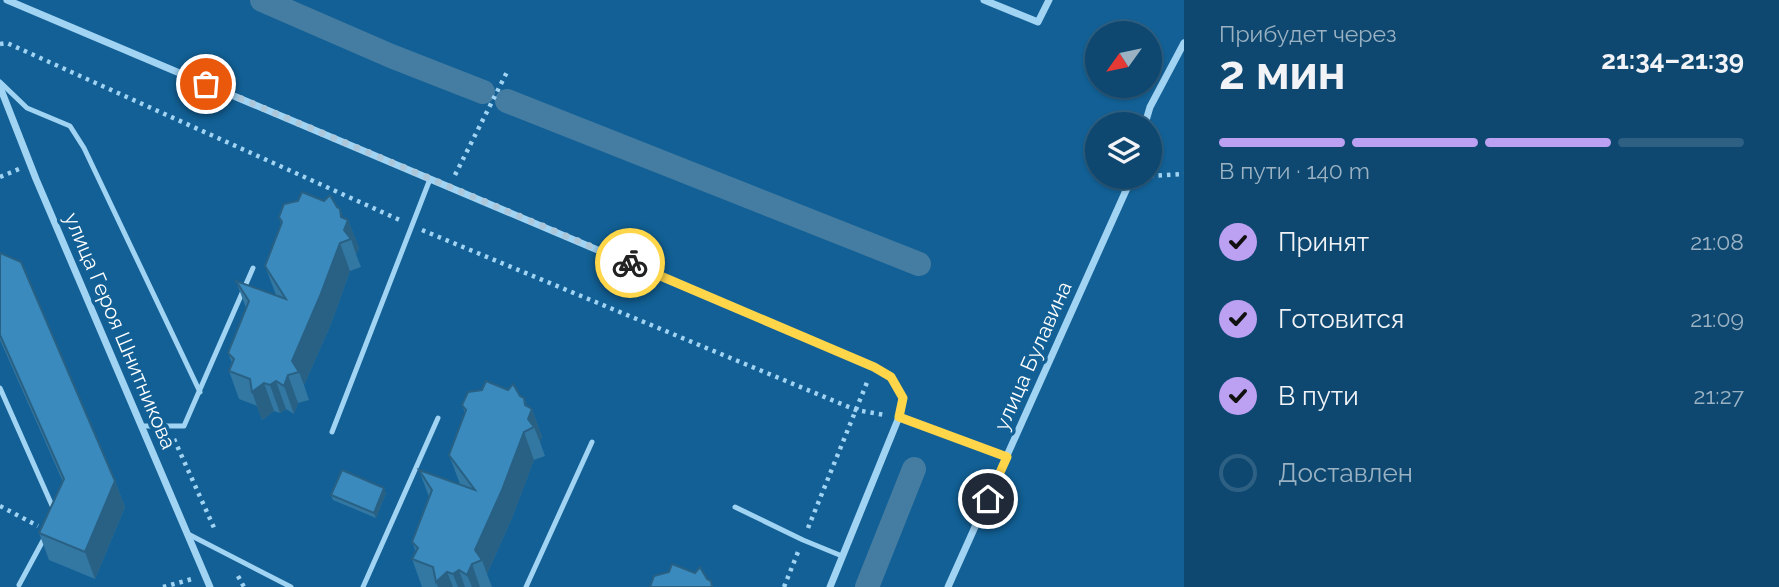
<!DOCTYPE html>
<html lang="ru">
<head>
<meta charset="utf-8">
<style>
	body { margin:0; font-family:Raleway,sans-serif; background:#1c5278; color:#f1f3f6; height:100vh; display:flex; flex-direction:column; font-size:26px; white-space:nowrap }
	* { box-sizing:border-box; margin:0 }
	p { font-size:23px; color:#9bb2c3 }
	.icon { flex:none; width:38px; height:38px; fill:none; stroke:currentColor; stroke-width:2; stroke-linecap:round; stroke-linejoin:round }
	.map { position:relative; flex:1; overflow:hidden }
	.panel { display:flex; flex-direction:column; background:#0e4870; width:595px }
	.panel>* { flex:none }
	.needle { width:46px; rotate:237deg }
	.tools { position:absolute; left:1085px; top:21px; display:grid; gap:14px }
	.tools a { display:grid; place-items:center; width:77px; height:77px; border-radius:50%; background:#0e4870; box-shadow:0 2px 5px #0004,0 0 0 2px #2e6083; font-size:35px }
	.pin { position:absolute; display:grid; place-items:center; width:60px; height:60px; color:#fff; margin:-30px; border:4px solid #fff; border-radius:50%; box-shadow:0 2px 7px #0007 }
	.courier { position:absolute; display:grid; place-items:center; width:70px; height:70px; margin:-35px; border:5px solid #ffd54a; border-radius:50%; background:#fff; color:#222; box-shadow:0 2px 9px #0007 }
	.summary em { font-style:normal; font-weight:700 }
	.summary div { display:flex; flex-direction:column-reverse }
	.summary { display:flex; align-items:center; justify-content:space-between; height:119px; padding:0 35px }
	h1 { font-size:46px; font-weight:700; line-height:52px }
	.bar { display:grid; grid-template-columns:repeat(4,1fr); gap:10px 7px; align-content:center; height:84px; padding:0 35px }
	.bar i { height:9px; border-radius:5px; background:#2e6083 }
	.bar .selected { background:#bca0f2 }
	.bar p { grid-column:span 4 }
	ol { padding:0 35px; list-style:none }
	li { display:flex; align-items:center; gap:21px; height:77px }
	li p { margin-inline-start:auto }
	li .icon { padding:7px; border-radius:50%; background:#bca0f2; color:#111; stroke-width:4 }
	li:last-child { color:#9bb2c3 }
	li i { width:38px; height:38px; border:4px solid #2e6083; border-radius:50% }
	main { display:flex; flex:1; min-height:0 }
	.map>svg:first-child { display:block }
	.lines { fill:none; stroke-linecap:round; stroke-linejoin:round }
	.canal { stroke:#447ca2; stroke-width:24 }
	.path { stroke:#a1d3f3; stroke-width:4.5; stroke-dasharray:3.5 5; stroke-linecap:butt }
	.lane { stroke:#a1d3f3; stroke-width:5 }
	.street { stroke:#a1d3f3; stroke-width:7 }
	.wall { fill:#3377a3 }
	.shaded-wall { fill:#296184 }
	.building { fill:#3b8abd; stroke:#296184; stroke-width:2 }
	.done { stroke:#acc7da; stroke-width:7; stroke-dasharray:0 12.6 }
	.route { stroke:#ffd54a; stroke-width:9 }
	.labels { text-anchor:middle; stroke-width:7; stroke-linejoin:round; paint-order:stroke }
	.street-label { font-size:21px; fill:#fff; stroke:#126095 }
</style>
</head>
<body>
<main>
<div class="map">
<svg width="1184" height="587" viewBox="0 0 1184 587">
	<rect width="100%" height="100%" fill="#126095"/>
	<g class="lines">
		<!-- canal -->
		<g class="canal">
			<polyline points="262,0 391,56 483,92"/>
			<polyline points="507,101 919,264"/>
			<polyline points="867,587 914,469"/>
		</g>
		<!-- path -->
		<g class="path">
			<polyline points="0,44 7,43 402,221"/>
			<polyline points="455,175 507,72"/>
			<polyline points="1150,176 1184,174"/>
			<polyline points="0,177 19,169"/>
			<polyline points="422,230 856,410 885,415"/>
			<polyline points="174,439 215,530"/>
			<polyline points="0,506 38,526"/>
			<polyline points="808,528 868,380"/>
			<polyline points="238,576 244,587"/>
			<polyline points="163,587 192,579"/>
			<polyline points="784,587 798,552"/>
		</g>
		<!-- lane -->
		<g class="lane">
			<polyline points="0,82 27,108 70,126 84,148 200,392"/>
			<polyline points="0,388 54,510"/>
			<polyline points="899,417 1007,458"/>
			<polyline points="141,426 184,426 253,268"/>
			<polyline points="332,432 430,179"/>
			<polyline points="735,507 803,540 842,556"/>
			<polyline points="188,534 291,587"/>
			<polyline points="19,585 46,535"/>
			<polyline points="363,587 438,418"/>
			<polyline points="526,587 592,442"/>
		</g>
		<!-- street -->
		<g class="street">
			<polyline points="7,0 874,367 891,377 903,398 899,417 830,587"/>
			<polyline points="984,0 1038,22 1049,0"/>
			<polyline points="0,87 36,179 210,587"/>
			<polyline points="1145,124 1150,107 1184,43"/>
			<polyline points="948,587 1132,177"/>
		</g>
	</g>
	<!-- wall -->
	<g class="wall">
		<polygon points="279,217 343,218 348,220 359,248 356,254 361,267 350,271 331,324 304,385 309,400 298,403 294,414 286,409 280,413 274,411 262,420 257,406 239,399 229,371 232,363 228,353 246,308 236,281 276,295 265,266 281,224"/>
		<polygon points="0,253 115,481 125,507 95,579 49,560 39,533 63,482 0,340"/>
		<polygon points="520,396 524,398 527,406 532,409 542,437 540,442 545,456 534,460 512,518 487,574 492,587 422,587 412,559 416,552 412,542 429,497 419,470 460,484 449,455 465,413 462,405"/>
		<polygon points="386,493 376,518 333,500 331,495"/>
	</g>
	<!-- shaded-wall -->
	<g class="shaded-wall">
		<polygon points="340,209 346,225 348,220 359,248 356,254 351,239 344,230"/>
		<polygon points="340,243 350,271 331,324 304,385 299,372 292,361"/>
		<polygon points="288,375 298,403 294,414 284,386"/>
		<polygon points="276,381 286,409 280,413 270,385"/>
		<polygon points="264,383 274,411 262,420 252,392"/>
		<polygon points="524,398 530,414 532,409 542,437 540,442 534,427 528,419"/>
		<polygon points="524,432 534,460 512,518 487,574 482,560 475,550"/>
		<polygon points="115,481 125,507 95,579 85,552"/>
		<polygon points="384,488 386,493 376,518 374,513"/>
		<polygon points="472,564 480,587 472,587 467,575"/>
		<polygon points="459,570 465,587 458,587 453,574"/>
		<polygon points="447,572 453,587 438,587 436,582"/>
	</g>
	<!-- building -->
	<g class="building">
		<polygon points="302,192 324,201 330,195 337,207 340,209 341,217 348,220 344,230 351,239 340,243 320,296 292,361 299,372 288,375 284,386 276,381 270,385 264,383 252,392 250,379 229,371 234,359 228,353 249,301 236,281 286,299 265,266 282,222 279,217 284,204 298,201"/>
		<polygon points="0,253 21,262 115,481 85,552 39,533 64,479 0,335"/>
		<polygon points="486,381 508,390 513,384 520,396 524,398 525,405 532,409 528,419 534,427 524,432 502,490 475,550 482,560 472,564 467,575 459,570 453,574 447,572 436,582 433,567 412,559 418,548 412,542 432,490 419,470 475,490 449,455 466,410 462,405 468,392 482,390"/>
		<polygon points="342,470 384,488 374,513 331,495"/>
		<polygon points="672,564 695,573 700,567 707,579 711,581 712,587 650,587 654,576 669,572"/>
	</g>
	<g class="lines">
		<!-- done -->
		<polyline class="done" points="206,84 630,263"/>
		<!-- route -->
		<polyline class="route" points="630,263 874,367 891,377 903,398 899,417 1007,457 988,499"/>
	</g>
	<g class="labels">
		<!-- street labels -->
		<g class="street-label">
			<text transform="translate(120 331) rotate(67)" y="7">улица Героя Шнитникова</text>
			<text transform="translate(1033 356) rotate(-66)" y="7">улица Булавина</text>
		</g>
	</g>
</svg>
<div class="tools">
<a><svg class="needle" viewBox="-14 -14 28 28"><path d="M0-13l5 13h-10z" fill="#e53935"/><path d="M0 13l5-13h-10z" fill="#9bb2c3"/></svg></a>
<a><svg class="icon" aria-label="layers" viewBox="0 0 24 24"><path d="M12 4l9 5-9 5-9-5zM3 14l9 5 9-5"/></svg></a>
</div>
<div class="pin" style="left:206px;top:84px;background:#ea580c"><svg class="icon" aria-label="bag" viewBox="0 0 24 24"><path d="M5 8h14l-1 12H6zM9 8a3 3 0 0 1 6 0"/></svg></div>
<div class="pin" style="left:988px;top:499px;background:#1f2937"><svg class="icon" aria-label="home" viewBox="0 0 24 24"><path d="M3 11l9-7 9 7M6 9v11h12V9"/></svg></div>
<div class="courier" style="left:630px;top:263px"><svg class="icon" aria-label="bike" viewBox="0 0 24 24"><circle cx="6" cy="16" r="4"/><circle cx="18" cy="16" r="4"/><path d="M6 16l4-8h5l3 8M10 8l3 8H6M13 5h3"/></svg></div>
</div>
<section class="panel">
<div class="summary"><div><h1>2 мин</h1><p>Прибудет через</p></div><em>21:34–21:39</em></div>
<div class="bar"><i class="selected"></i><i class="selected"></i><i class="selected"></i><i></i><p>В пути · 140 m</p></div>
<ol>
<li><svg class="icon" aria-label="check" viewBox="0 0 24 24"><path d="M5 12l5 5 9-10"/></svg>Принят<p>21:08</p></li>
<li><svg class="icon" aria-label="check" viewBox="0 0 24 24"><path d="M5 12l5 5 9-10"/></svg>Готовится<p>21:09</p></li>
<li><svg class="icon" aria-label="check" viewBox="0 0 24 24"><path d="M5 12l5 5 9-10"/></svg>В пути<p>21:27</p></li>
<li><i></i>Доставлен</li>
</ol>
</section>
</main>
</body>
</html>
